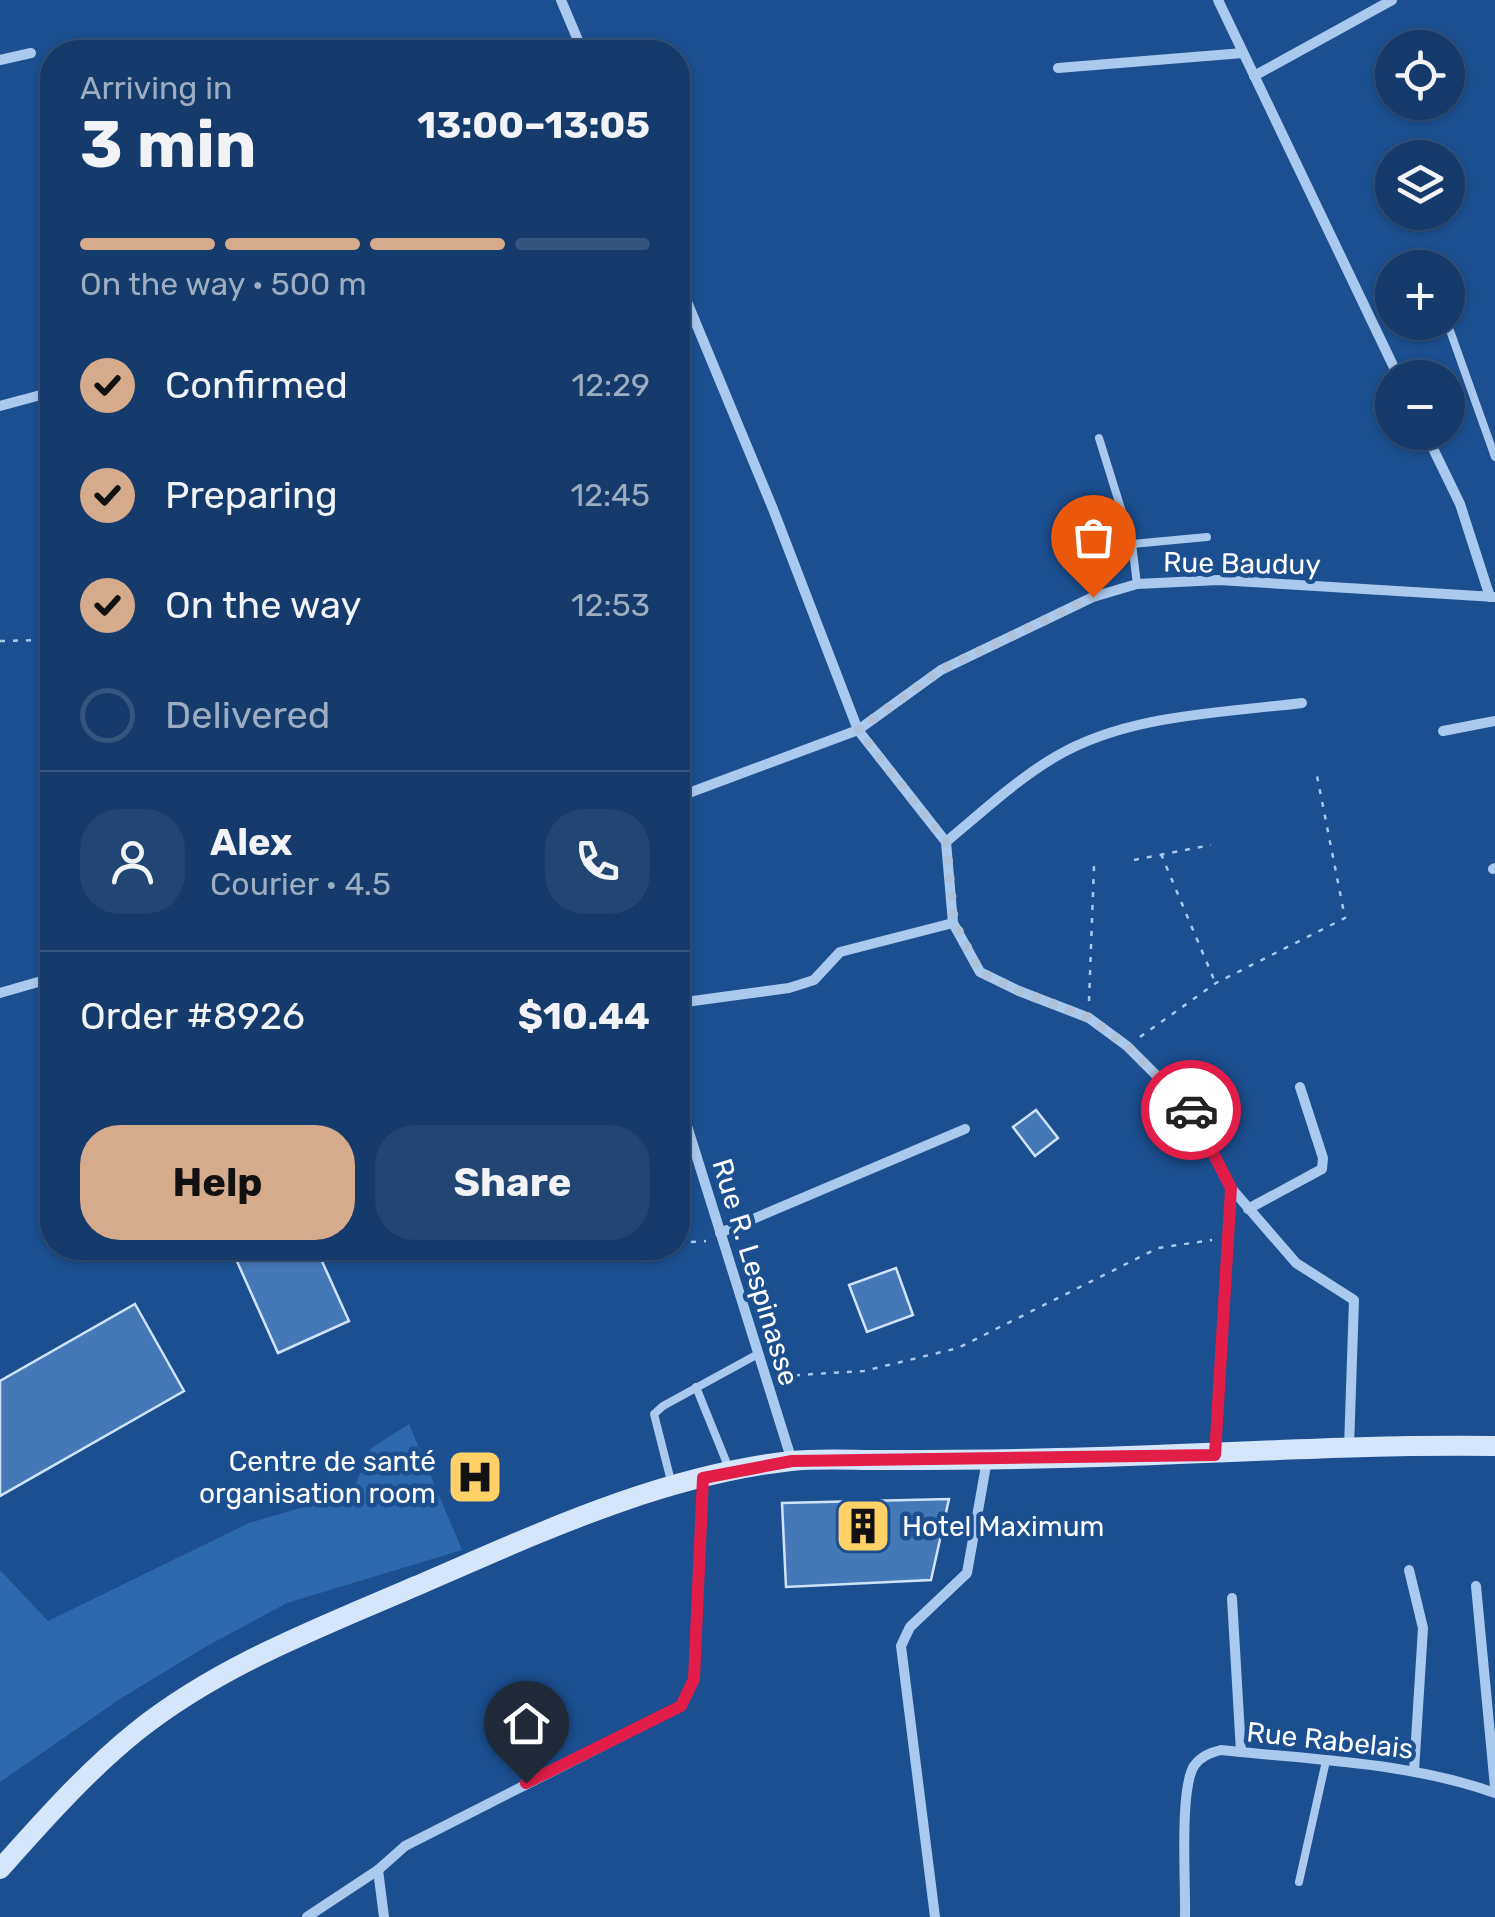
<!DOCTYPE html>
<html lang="en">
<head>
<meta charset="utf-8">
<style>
	body { margin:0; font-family:Rubik,sans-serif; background:#214673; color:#f1f3f6; height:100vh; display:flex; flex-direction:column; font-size:38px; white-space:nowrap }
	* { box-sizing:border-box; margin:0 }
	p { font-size:32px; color:#9dadc1 }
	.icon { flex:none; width:55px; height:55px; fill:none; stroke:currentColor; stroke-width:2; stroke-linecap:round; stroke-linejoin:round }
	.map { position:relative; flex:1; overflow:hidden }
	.details { position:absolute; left:40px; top:40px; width:650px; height:1220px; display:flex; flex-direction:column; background:#143b6b; border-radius:40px; box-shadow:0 2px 8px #0004,0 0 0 2px #33557e }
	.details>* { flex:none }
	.tools { position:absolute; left:1375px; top:30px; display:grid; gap:20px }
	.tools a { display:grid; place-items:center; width:90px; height:90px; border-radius:50%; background:#143b6b; box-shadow:0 2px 8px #0004,0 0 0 2px #33557e; font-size:50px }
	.pin { position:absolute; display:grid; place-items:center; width:85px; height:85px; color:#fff; margin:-102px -42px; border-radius:50% 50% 50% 0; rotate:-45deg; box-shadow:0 0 10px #0007 }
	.pin .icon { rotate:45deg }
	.courier { position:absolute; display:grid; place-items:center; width:100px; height:100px; margin:-50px; border:8px solid #e11d48; border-radius:50%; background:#fff; color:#222; box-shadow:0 2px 12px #0007 }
	.head em { font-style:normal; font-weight:700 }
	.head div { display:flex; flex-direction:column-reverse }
	.head { display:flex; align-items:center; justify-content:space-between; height:170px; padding:0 40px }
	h1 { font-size:65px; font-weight:700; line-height:75px }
	.bar { display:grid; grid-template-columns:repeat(4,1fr); gap:15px 10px; align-content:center; height:120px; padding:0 40px }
	.bar i { height:12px; border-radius:8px; background:#33557e }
	.bar .selected { background:#d6ab8b }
	.bar p { grid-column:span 4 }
	.line { display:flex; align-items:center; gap:25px; padding:0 40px; border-top:2px solid #33557e }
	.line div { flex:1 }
	.round { display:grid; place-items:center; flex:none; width:105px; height:105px; border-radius:40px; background:#214673 }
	ol { padding:0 40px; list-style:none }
	li { display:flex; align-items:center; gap:30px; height:110px }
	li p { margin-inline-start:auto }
	li .icon { padding:10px; border-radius:50%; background:#d6ab8b; color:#111; stroke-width:4 }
	li:last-child { color:#9dadc1 }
	li i { width:55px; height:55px; border:5px solid #33557e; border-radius:50% }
	.cta { display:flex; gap:20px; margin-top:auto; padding:20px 40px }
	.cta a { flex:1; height:115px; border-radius:40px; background:#d6ab8b; color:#111; font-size:40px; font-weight:700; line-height:115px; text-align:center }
	.cta a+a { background:#214673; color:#f1f3f6 }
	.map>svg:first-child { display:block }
	.green { fill:#2e69ad }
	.building { fill:#4478b7; stroke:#cfe3fa; stroke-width:2.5 }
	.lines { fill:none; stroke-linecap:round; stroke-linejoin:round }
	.path { stroke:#a9c9ee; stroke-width:2.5; stroke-dasharray:5 8; stroke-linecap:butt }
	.service { stroke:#a9c9ee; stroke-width:8 }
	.minor { stroke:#a9c9ee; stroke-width:10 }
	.secondary { stroke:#d6e6fa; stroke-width:20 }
	.done { stroke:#afc1d8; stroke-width:10; stroke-dasharray:0 18 }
	.route { stroke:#e11d48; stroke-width:12 }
	.labels { text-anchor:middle; stroke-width:9; stroke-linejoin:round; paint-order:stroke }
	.street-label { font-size:28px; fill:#fff; stroke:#1b4f8f }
	.poi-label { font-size:28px; fill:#fff; stroke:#1b4f8f; text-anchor:end }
</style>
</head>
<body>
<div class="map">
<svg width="1495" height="1917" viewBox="0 0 1495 1917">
	<rect width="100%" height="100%" fill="#1b4f8f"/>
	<!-- green -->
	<polygon class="green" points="409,1424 462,1550 287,1603 207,1646 120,1699 0,1782 0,1570 48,1621 249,1523 352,1493 371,1448"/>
	<!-- building -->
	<g class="building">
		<polygon points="1036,1110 1058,1138 1035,1156 1013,1127"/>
		<polygon points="231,1248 316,1248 349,1321 278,1353"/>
		<polygon points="896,1268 913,1315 867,1332 849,1285"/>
		<polygon points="135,1304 184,1391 0,1496 0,1381"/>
		<polygon points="949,1499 931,1580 786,1587 782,1503"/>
	</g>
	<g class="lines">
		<!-- path -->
		<g class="path">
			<polyline points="0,641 42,640"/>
			<polyline points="1161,854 1215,982"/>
			<polyline points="1134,860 1211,845"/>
			<polyline points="1089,1001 1094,866"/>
			<polyline points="1140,1037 1216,983 1345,918 1317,776"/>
			<polyline points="678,1243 706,1241"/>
			<polyline points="782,1376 864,1371 958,1348 1158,1248 1212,1240"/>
		</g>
		<!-- service -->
		<g class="service">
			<polyline points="1448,325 1495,457"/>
			<polyline points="1099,438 1132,544 1137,584"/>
			<polyline points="1132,544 1207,537"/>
			<polyline points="696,1387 730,1471"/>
			<polyline points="672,1485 654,1414 663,1406 758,1354"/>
			<polyline points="1299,1882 1326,1761"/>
		</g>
		<!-- minor -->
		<g class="minor">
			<polyline points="561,0 583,52"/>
			<polyline points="1218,0 1399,378"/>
			<polyline points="0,60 31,53"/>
			<polyline points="1058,68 1243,53"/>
			<polyline points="1254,76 1392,0"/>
			<polyline points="678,280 773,509 858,730 946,842 953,923 980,972 1019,991 1089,1018 1127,1046 1191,1110 1231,1189 1215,1454"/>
			<polyline points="0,406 52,392"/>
			<polyline points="1425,432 1460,504 1490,597"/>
			<polyline points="1443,731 1495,721"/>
			<polyline points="678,797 858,730 941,670 1093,597 1137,584 1219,580 1495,597"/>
			<path d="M946,842c35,-29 70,-62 109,-85 72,-43 167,-44 247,-54"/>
			<polyline points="1493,869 1495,868"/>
			<polyline points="0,993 52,978"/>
			<polyline points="678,1003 789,988 814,980 840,952 953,923"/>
			<polyline points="678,1097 792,1461"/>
			<polyline points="1232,1189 1296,1263 1354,1300 1349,1447"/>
			<polyline points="1248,1209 1322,1169 1323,1158 1300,1087"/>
			<polyline points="720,1233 965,1129"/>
			<polyline points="1409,1570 1423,1628 1414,1771"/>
			<polyline points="1476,1586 1495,1787"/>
			<polyline points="1232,1598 1241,1752"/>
			<polyline points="378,1870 384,1917"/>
			<polyline points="307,1917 378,1870 405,1846 681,1706 694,1679 703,1478"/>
			<polyline points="935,1917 901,1646 910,1627 967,1573 987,1460"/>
			<path d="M1185,1917c1,-32 -6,-127 9,-151 7,-10 16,-13 27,-16 91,10 187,12 274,43"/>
		</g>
		<!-- secondary -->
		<path class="secondary" d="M0,1869c43,-48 86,-97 137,-138 83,-66 182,-103 279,-145 121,-52 242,-110 375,-125 29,-3 60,-1 89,-1 59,0 119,0 178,-2 146,-3 291,-14 437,-12"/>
	</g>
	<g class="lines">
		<!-- done -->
		<polyline class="done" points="1093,597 941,670 858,730 946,842 954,922 980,972 1019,991 1089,1018 1127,1046 1191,1110"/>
		<!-- route -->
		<polyline class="route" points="526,1783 681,1706 694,1679 703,1478 792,1461 1215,1455 1231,1188 1191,1110"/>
	</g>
	<!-- icons -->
	<defs>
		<g id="hospital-square" transform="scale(2.875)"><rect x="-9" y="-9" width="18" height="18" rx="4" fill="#ffd166" stroke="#1b4f8f"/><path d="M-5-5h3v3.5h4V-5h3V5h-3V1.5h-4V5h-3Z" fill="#111"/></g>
		<g id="building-square" transform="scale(2.875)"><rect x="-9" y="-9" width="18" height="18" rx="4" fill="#ffd166" stroke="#1b4f8f"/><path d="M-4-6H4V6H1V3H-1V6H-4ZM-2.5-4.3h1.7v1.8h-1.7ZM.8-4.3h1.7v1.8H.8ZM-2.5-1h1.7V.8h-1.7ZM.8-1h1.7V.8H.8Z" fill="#111"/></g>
	</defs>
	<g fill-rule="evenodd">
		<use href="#hospital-square" x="475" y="1477"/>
		<use href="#building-square" x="863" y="1526"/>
	</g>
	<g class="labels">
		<!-- street labels -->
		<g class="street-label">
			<text transform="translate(1242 563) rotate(1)" y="10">Rue Bauduy</text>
			<text transform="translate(756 1272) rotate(73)" y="10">Rue R. Lespinasse</text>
			<text transform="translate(1330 1740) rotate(6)" y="10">Rue Rabelais</text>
		</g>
		<!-- poi labels -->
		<g class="poi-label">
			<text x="436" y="1471">Centre de santé<tspan x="436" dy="32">organisation room</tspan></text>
			<text x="902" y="1536" text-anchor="start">Hotel Maximum</text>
		</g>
	</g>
</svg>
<div class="tools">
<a><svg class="icon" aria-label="locate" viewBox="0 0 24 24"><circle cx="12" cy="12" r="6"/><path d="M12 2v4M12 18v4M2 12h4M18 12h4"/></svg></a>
<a><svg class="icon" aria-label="layers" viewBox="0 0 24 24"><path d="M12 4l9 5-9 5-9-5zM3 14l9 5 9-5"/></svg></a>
<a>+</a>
<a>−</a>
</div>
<div class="pin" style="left:1093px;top:597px;background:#ea580c"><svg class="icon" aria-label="bag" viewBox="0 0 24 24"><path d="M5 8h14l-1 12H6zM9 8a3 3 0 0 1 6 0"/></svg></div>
<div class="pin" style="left:526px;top:1783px;background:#1f2937"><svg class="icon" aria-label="home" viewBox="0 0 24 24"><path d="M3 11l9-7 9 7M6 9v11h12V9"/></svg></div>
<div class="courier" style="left:1191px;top:1110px"><svg class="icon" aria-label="car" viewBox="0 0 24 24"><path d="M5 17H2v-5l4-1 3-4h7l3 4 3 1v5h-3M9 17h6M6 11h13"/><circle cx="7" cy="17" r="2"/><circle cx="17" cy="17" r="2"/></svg></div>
<section class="details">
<div class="head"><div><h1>3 min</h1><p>Arriving in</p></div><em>13:00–13:05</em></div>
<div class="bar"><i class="selected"></i><i class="selected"></i><i class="selected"></i><i></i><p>On the way · 500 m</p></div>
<ol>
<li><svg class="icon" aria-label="check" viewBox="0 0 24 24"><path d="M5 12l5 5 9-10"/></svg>Confirmed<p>12:29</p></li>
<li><svg class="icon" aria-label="check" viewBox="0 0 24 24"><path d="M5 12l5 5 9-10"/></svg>Preparing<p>12:45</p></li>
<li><svg class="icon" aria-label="check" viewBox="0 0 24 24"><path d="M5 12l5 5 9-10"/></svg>On the way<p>12:53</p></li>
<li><i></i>Delivered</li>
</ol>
<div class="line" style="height:180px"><a class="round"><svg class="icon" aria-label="person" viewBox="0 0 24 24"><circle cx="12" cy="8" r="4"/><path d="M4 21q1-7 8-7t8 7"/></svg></a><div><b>Alex</b><p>Courier · 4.5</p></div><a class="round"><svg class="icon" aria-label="phone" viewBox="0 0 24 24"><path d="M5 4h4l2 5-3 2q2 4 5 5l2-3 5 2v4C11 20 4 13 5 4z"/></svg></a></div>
<div class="line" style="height:130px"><div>Order #8926</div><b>$10.44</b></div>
<div class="cta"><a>Help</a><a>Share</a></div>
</section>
</div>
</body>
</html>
